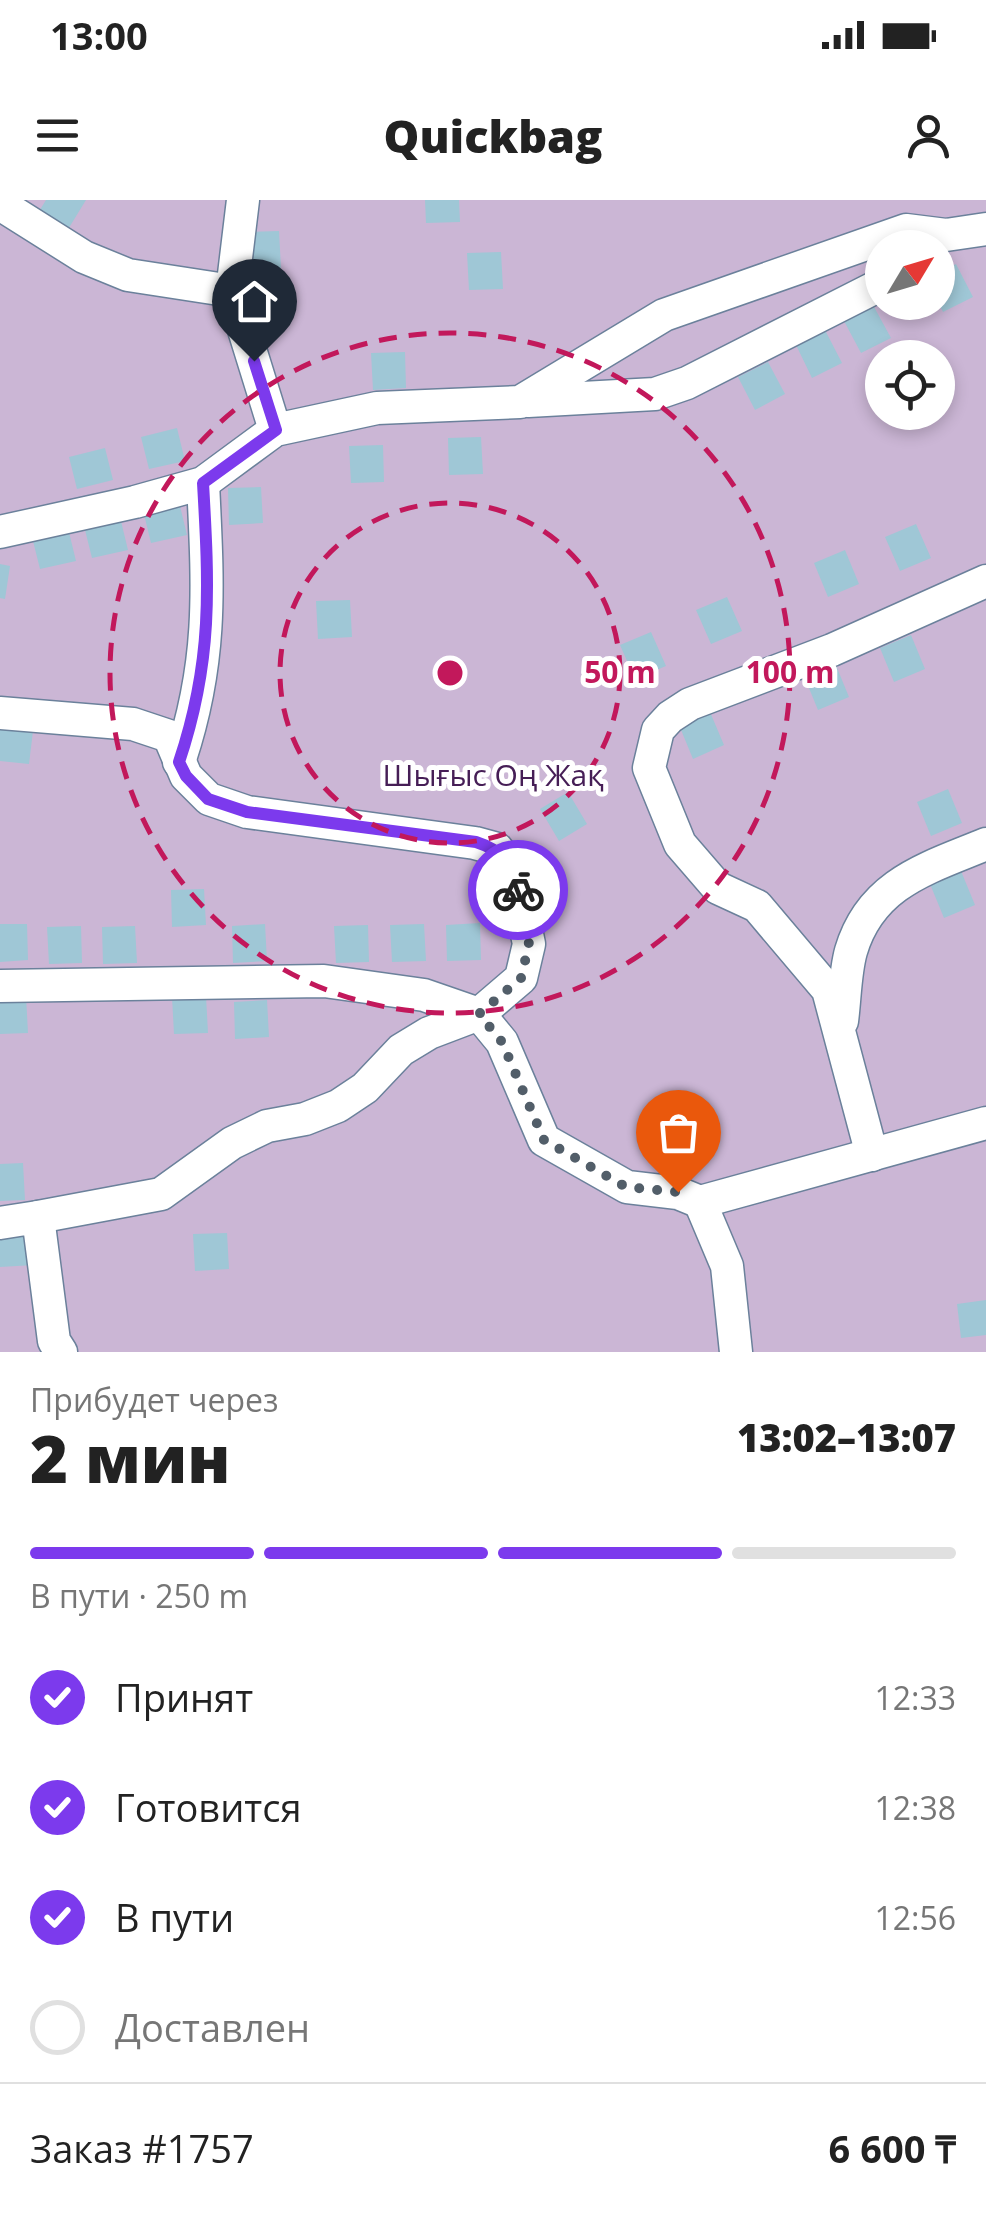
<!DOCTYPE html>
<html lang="ru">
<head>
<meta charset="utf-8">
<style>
	body { margin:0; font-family:"Open Sans",sans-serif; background:#f2f2f2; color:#222; height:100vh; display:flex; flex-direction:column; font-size:38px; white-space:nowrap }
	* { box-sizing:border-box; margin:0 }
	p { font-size:32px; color:#767676 }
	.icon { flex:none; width:55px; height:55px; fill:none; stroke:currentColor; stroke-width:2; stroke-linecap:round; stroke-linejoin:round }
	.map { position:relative; height:1152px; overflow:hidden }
	.panel { display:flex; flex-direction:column; background:#fff; flex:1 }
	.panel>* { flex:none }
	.needle { width:65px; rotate:52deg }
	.fabs { position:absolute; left:865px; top:30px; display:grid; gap:20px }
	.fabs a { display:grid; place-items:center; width:90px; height:90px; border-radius:50%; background:#fff; box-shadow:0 5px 15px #0003; font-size:50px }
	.pin { position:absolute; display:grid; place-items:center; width:85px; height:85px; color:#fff; margin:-102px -42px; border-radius:50% 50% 50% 0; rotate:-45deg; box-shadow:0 0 10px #0007 }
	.pin .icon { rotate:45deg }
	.courier { position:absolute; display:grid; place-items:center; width:100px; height:100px; margin:-50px; border:8px solid #7c3aed; border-radius:50%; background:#fff; color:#222; box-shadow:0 2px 12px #0007 }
	.headline em { font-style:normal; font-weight:800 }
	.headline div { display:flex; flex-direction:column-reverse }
	.headline { display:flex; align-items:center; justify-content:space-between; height:170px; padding:0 30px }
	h1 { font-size:65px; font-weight:800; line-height:75px }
	.bar { display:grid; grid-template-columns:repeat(4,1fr); gap:15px 10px; align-content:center; height:120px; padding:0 30px }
	.bar i { height:12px; border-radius:8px; background:#e0e0e0 }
	.bar .current { background:#7c3aed }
	.bar p { grid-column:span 4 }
	.line { display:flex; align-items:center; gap:25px; padding:0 30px; border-top:2px solid #e0e0e0 }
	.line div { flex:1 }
	ol { padding:0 30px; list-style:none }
	li { display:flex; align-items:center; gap:30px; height:110px }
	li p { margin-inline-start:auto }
	li .icon { padding:10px; border-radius:50%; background:#7c3aed; color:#fff; stroke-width:4 }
	li:last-child { color:#767676 }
	li i { width:55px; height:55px; border:5px solid #e0e0e0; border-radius:50% }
	.status { display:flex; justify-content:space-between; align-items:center; height:70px; padding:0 50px; background:#fff; direction:ltr }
	.status svg { height:28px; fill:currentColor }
	header { display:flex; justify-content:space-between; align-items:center; height:130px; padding:0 30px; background:#fff; font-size:45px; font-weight:800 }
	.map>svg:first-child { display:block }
	.green { fill:#cbb6d5; fill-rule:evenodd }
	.building { fill:#9fc7d6 }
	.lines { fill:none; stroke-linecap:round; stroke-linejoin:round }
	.minor-casing { stroke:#6b819b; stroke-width:35 }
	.minor { stroke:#fff; stroke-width:32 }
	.done { stroke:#525e69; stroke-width:10; stroke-dasharray:0 18 }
	.route { stroke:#7c3aed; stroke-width:12 }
	.ring { fill:none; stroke:#c2185b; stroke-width:5; stroke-dasharray:18 12 }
	.labels { text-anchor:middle; stroke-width:10; stroke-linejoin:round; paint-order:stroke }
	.park-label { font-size:30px; fill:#461e56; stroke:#fff }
	.centre { fill:#c2185b; stroke:#fff; stroke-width:5 }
	.ring-label { font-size:30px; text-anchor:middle; font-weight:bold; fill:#c2185b; stroke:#fff; stroke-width:10; stroke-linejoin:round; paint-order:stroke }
</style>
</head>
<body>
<div class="status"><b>13:00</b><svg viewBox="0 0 49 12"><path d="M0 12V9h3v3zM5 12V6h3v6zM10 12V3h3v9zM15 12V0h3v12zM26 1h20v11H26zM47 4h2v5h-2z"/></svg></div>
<header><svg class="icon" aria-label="menu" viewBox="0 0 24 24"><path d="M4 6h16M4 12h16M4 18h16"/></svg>Quickbag<svg class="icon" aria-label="person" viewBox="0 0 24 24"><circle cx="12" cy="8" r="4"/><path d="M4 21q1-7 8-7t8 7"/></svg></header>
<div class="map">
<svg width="986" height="1152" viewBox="0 0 986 1152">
	<rect width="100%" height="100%" fill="#d9e8f9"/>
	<!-- green -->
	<path class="green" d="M0,0h986v1152h-986zM882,48h56v54h-56zM882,158h56v54h-56z"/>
	<!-- building -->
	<g class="building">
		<polygon points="46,0 86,0 67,31 38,13"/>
		<polygon points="425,0 459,0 460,22 426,23"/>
		<polygon points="279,31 281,68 247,69 246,32"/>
		<polygon points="501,52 503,89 469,90 467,53"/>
		<polygon points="956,64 973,97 943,112 938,102 938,73"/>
		<polygon points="873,105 891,138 861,153 844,121"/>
		<polygon points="825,130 842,163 812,178 796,145"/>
		<polygon points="405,152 406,188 373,190 371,153"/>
		<polygon points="768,162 785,194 755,210 738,177"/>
		<polygon points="177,228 185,261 149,269 141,237"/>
		<polygon points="481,237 483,274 449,275 448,238"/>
		<polygon points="383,245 384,282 351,283 349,246"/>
		<polygon points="105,248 113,280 77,289 69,257"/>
		<polygon points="261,287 263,323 229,325 228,288"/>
		<polygon points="179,302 187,335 151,343 143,310"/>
		<polygon points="120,317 128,350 92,358 84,326"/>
		<polygon points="916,324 931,358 900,371 885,337"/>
		<polygon points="68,328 76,361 40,369 32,337"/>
		<polygon points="845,350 859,384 828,397 814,363"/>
		<polygon points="0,364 10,366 5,399 0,398"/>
		<polygon points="727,397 742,431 711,444 696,410"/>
		<polygon points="350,400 352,437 318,439 316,401"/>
		<polygon points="651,432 666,466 635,479 620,445"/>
		<polygon points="911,435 925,469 894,482 880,448"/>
		<polygon points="835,463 849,497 818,510 804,476"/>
		<polygon points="710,512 724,545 693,559 679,525"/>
		<polygon points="0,527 33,531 29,564 0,561"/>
		<polygon points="948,589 962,623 931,636 917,602"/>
		<polygon points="568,592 587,624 559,641 540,609"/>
		<polygon points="961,671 975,705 944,718 930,684"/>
		<polygon points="204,689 206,725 172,727 171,690"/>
		<polygon points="480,723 481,760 447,761 446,725"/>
		<polygon points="0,724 27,724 28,760 0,762"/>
		<polygon points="265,724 267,761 233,763 232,726"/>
		<polygon points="424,724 426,761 392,762 390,725"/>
		<polygon points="368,725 369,762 336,763 334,726"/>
		<polygon points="81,726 82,763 49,764 47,727"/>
		<polygon points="135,726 137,763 103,764 102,727"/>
		<polygon points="26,796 28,833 0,834 0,797"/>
		<polygon points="206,796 208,833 174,834 172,797"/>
		<polygon points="267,800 269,837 235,839 234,802"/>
		<polygon points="23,963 25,1000 0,1001 0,964"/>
		<polygon points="32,1029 34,1065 0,1067 0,1030"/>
		<polygon points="227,1033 229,1069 195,1071 193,1034"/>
		<polygon points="986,1100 986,1135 961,1138 957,1104"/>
	</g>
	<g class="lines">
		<!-- minor casing -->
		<g class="minor-casing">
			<g id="minor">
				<polyline points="243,0 232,91 275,230"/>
				<polyline points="0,4 84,57 128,75 232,91"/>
				<polyline points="528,201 655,194 687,183 882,84"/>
				<polyline points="0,332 135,302 203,283 275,230 377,208 520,202 664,115 906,30 946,35 986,29"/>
				<polyline points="0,513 133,524 169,536 186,576 209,599 247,612 475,643 497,649 514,671 529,744 521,778 479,814 429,833 401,850 365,888 338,906 305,919 267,926 232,943 161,994 38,1017"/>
				<path d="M179,562c34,-101 29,-175 24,-279"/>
				<polyline points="0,786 324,781 424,795 479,814 502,842 544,940 627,987 678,993 700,1002 986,923"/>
				<path d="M842,821c3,-23 3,-49 9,-70 20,-68 77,-83 135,-107"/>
				<polyline points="872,955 828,790 757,706 718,688 680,644 649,568 658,530 670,517 690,504 832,450 986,381"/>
				<polyline points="700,1002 727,1066 736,1152"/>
				<polyline points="0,1023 38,1017 54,1141 61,1152"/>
			</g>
		</g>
		<!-- minor -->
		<use href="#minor" class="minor"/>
	</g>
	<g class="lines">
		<!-- done -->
		<polyline class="done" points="518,690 529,744 521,778 479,814 502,842 544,940 626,987 678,992"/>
		<!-- route -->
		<path class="route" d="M254,161l22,69 -73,53c6,104 10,178 -24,279l7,14 22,23 39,13 229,30c25,8 36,21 42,48"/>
	</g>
	<!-- distance rings -->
	<g class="ring">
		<circle cx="450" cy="473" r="170"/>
		<circle cx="450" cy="473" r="340"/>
	</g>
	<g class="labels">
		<!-- park labels -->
		<g class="park-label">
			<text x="493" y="586">Шығыс Оң Жақ</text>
		</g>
	</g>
	<circle cx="450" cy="473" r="15" class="centre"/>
	<g class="ring-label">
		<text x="620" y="483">50 m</text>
		<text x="790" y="483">100 m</text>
	</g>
</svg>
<div class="fabs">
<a><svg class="needle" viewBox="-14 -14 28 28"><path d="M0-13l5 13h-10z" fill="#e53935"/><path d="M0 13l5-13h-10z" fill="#767676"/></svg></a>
<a><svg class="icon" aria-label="locate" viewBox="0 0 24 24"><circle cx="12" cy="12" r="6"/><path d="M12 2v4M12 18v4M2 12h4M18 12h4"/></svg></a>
</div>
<div class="pin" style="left:678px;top:992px;background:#ea580c"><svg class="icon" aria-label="bag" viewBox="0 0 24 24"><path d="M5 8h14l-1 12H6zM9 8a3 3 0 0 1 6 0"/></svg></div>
<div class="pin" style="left:254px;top:161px;background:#1f2937"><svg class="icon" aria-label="home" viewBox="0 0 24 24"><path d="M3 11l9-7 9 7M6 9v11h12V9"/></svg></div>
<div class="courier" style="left:518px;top:690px"><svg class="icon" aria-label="bike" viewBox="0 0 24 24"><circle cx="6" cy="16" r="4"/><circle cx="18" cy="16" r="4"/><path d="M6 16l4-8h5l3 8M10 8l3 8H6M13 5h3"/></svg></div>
</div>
<section class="panel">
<div class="headline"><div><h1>2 мин</h1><p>Прибудет через</p></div><em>13:02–13:07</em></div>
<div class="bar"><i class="current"></i><i class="current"></i><i class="current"></i><i></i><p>В пути · 250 m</p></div>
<ol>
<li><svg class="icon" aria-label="check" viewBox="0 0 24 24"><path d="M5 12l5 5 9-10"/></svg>Принят<p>12:33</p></li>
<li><svg class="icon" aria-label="check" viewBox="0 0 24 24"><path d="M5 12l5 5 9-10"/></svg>Готовится<p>12:38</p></li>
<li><svg class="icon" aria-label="check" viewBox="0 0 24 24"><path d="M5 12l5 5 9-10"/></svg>В пути<p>12:56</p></li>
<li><i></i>Доставлен</li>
</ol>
<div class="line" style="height:130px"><div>Заказ #1757</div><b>6 600 ₸</b></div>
</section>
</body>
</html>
